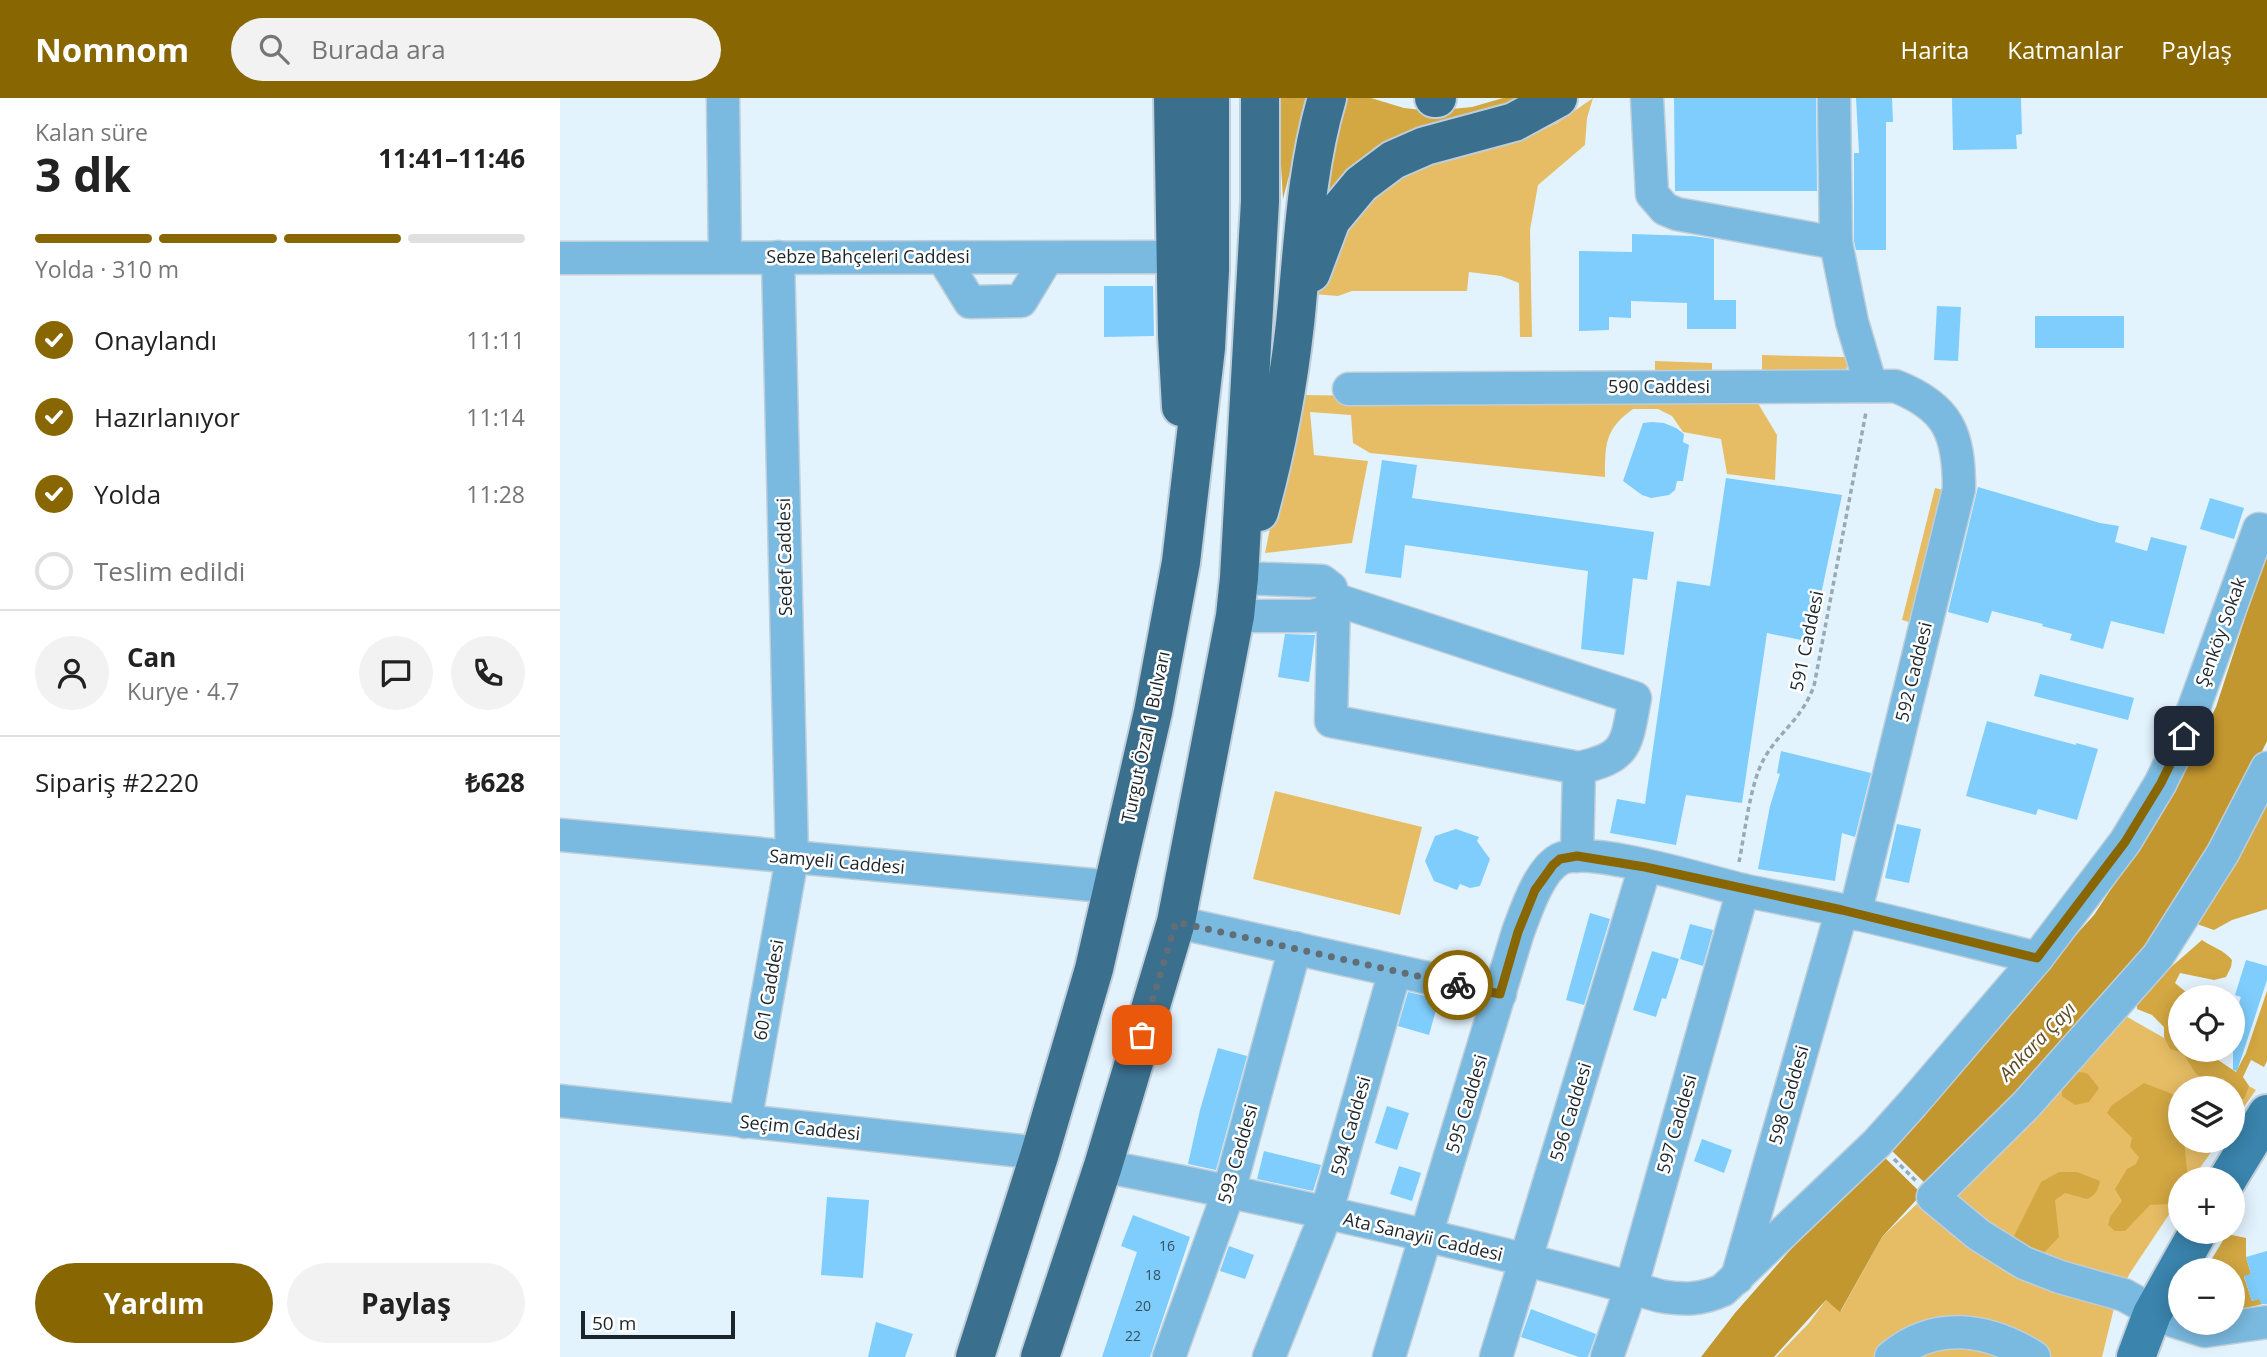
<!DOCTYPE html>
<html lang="tr">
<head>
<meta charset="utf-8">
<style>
	body { margin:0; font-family:"Open Sans",sans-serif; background:#f2f2f2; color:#222; height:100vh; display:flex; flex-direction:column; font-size:26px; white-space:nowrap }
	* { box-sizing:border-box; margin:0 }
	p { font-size:23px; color:#767676 }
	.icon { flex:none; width:38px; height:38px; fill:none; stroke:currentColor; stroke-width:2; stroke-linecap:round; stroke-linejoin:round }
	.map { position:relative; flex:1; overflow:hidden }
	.panel { display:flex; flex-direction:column; background:#fff; width:560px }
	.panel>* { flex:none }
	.buttons { position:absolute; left:1608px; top:887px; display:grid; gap:14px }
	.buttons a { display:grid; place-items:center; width:77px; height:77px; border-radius:50%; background:#fff; box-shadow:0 4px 18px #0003; font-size:35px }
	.scale { position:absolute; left:21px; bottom:18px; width:154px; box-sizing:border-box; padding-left:7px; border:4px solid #1b262c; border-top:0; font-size:19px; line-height:24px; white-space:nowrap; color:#1b262c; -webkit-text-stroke:5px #fefefe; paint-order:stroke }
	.pin { position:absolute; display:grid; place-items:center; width:60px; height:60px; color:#fff; margin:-30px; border-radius:14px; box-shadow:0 4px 10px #0006 }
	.courier { position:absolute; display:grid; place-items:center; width:70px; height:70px; margin:-35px; border:5px solid #886602; border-radius:50%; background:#fff; color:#222; box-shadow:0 2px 9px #0007 }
	.overview em { font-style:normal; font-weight:700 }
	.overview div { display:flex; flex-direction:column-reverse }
	.overview { display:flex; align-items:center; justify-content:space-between; height:119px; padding:0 35px }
	h1 { font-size:46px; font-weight:700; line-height:52px }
	.bar { display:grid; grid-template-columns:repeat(4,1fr); gap:10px 7px; align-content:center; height:84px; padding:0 35px }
	.bar i { height:9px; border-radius:5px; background:#e0e0e0 }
	.bar .selected { background:#886602 }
	.bar p { grid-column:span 4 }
	.line { display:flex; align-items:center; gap:18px; padding:0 35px; border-top:2px solid #e0e0e0 }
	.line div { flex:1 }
	.round { display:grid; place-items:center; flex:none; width:74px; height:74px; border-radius:37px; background:#f2f2f2 }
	ol { padding:0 35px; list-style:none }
	li { display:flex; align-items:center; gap:21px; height:77px }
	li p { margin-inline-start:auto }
	li .icon { padding:7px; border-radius:50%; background:#886602; color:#fff; stroke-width:4 }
	li:last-child { color:#767676 }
	li i { width:38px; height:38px; border:4px solid #e0e0e0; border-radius:50% }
	.primary-button { display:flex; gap:14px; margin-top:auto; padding:14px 35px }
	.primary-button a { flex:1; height:80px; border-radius:42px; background:#886602; color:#fff; font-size:28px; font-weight:700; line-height:80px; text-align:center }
	.primary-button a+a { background:#f2f2f2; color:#222 }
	header { display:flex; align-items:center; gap:42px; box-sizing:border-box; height:98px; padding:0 35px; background:#886602; color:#fff }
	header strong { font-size:33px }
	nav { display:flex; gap:38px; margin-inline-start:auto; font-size:24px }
	.search { width:490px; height:63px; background:#f2f2f2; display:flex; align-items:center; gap:18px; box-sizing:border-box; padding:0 24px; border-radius:38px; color:#767676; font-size:26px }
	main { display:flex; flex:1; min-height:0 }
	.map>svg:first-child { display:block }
	.green { fill:#e6bd65 }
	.forest { fill:#d3a742 }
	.water { fill:#c3972f }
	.pier { fill:#e3f3fe }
	.building { fill:#7ecdfc }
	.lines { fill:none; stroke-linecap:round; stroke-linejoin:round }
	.minor-casing { stroke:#bfced8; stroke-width:35 }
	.major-casing { stroke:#bfced8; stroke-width:42 }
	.highway-casing { stroke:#bfced8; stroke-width:42 }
	.path { stroke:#9ba9b3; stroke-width:3.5; stroke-dasharray:5 3.5; stroke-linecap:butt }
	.minor { stroke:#7bbae0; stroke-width:32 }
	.major { stroke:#3a84ad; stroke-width:38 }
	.highway { stroke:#3a6f8e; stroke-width:38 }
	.done { stroke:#616e76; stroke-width:7; stroke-dasharray:0 12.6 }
	.route { stroke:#886602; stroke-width:9 }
	.labels { text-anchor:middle; stroke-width:5; stroke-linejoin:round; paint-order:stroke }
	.number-label { font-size:14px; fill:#345060 }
	.street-label { font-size:18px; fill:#1b262c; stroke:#fefefe }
	.water-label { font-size:19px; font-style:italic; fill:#5c4a21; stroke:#fefefe }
</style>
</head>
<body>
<header>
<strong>Nomnom</strong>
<div class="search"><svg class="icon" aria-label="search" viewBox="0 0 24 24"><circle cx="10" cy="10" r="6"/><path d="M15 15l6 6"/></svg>Burada ara</div>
<nav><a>Harita</a><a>Katmanlar</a><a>Paylaş</a></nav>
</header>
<main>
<section class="panel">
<div class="overview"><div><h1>3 dk</h1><p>Kalan süre</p></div><em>11:41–11:46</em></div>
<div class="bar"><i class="selected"></i><i class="selected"></i><i class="selected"></i><i></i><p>Yolda · 310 m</p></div>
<ol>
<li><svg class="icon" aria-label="check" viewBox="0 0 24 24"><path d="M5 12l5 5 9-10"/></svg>Onaylandı<p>11:11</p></li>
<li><svg class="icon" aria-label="check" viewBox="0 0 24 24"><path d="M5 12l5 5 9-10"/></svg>Hazırlanıyor<p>11:14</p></li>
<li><svg class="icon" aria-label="check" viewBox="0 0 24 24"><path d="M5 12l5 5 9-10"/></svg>Yolda<p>11:28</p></li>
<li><i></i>Teslim edildi</li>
</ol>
<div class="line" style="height:126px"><a class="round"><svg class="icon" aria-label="person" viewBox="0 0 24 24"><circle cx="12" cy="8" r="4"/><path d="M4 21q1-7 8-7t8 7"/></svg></a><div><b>Can</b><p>Kurye · 4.7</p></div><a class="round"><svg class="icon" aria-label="chat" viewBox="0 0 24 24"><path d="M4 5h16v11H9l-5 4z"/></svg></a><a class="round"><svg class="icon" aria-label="phone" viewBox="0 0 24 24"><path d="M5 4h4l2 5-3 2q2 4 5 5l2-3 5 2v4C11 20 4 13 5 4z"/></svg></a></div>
<div class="line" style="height:91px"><div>Sipariş #2220</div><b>₺628</b></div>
<div class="primary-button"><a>Yardım</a><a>Paylaş</a></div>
</section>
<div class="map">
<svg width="1707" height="1259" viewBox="0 0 1707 1259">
	<rect width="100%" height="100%" fill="#e3f3fe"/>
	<!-- green -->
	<g class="green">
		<polygon points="1033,0 1027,20 1025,47 978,87 970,132 972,239 960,239 959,185 941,178 909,174 907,193 792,193 778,198 753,196 772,144 821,90 850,71 963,41 997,25"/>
		<polygon points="1202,257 1284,259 1288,264 1286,273 1202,276"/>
		<polygon points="1095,263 1152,265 1152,275 1095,273"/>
		<path d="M737,297l459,5 21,35 -2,45 -48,-6 -6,-35 -38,-7 -11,-16 -14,-7h-25c-28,20 -28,35 -28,68l-235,-24 -17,-10 -2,-28 -41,-3 4,43 54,6 -16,82 -87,10z"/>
		<polygon points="1375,390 1383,392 1349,524 1342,522"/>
		<polygon points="715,693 862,729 840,817 693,781"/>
		<polygon points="1548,908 1620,949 1620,952 1626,952 1696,992 1673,1024 1673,990 1620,990 1620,1043 1659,1043 1632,1081 1620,1082 1620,1100 1570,1175 1556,1202 1542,1259 1216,1259 1249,1225 1266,1202 1281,1213 1322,1139 1379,1085"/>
	</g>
	<!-- forest -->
	<g class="forest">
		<polygon points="717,0 749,0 723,101"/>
		<polygon points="783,0 811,0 844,10 871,13 912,9 943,0 971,0 842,37 817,48 787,72 759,105"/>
		<polygon points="1699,704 1707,708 1707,811 1672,822 1654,832 1634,825"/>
		<path d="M1642,842c10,7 22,10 30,20l-1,7 -5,10 -12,3 -34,-7 -5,10 17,14 -12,1v52h42l-4,10 18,12 10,-19 21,-62v70l-3,6 -13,-7 -8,17 6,9 -4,11 -12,10v-14l3,-2 -13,-13 -12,7 -15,-11 -13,-21 -13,-4 -6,-12v-10l-12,-12 -15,-6v-12z"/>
		<polygon points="1522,974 1528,976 1539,990 1529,1004 1515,1007 1502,998 1502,990 1514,975"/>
		<polygon points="1584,985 1610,995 1620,1002 1620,1043 1624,1043 1628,1081 1620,1082 1620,1098 1610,1106 1590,1107 1565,1133 1555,1133 1548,1127 1550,1119 1562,1103 1555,1091 1567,1071 1576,1066 1579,1059 1570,1049 1572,1040 1547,1015 1552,1007"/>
		<path d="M1499,1074h18l23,9c-2,9 -4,14 -13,18l-22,-6 -10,7 4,37 -20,21 -27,-18 29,-58z"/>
		<polygon points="1667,1136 1686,1140 1686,1159 1691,1176 1684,1179 1692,1203 1707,1198 1707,1205 1673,1213 1673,1172 1645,1172"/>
	</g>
	<!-- water -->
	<polygon class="water" points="1707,453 1707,643 1692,674 1589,850 1322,1139 1280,1214 1266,1202 1214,1259 1141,1259 1175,1215 1261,1117 1534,817 1605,709 1627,669 1656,609"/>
	<!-- pier -->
	<polygon class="pier" points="1326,1047 1371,1091 1364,1098 1319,1054"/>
	<!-- building -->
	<g class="building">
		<polygon points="1114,0 1256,0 1257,93 1115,93"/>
		<polygon points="1296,0 1332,0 1333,24 1326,24 1326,152 1296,152 1294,143 1294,55 1299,55"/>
		<polygon points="1392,0 1461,0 1462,36 1456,37 1457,51 1393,52"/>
		<polygon points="1072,136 1133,138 1154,141 1154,202 1176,202 1176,231 1127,231 1127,205 1071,203 1071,220 1049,219 1049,232 1019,233 1019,153 1072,154"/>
		<polygon points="544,188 593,188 594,238 544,239"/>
		<polygon points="1377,208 1401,209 1398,263 1374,262"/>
		<rect x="1475" y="218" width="89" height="32"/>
		<polygon points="1092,324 1104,325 1116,330 1124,336 1123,344 1129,347 1123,383 1117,383 1115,392 1109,397 1091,400 1082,397 1063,383 1083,325"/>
		<polygon points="822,362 857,367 852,400 1094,434 1087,482 1073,480 1064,557 1021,551 1028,473 845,447 841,480 805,475"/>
		<polygon points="1166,380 1282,397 1251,544 1207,535 1182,705 1126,697 1116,747 1050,735 1057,701 1085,706 1117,483 1150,488"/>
		<polygon points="1418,389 1540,425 1559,428 1555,444 1587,453 1591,439 1627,448 1604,536 1551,523 1543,551 1510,542 1512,536 1482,528 1483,526 1432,513 1428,525 1388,514"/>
		<polygon points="1650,400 1684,410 1674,441 1640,431"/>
		<polygon points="725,536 755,537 749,584 718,579"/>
		<polygon points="1480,576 1574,600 1568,622 1474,598"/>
		<polygon points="1427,623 1516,647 1516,645 1538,651 1517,722 1478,711 1476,717 1406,698"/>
		<polygon points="1221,653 1311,675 1295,739 1282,735 1275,783 1198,771 1210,708 1220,676 1217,675"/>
		<polygon points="1337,726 1361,731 1349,785 1325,780"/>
		<polygon points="896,731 919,739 917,743 930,761 920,788 910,790 900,786 897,792 874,783 865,763 875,738"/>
		<polygon points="1030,815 1050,821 1024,907 1006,902"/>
		<polygon points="1130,826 1153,832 1143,868 1120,861"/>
		<polygon points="1092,853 1119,861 1106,901 1102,900 1096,919 1073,912"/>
		<polygon points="1686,862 1707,868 1707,882 1677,973 1673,972 1673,925 1681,899 1675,897"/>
		<polygon points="848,894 879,901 869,937 838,928"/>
		<polygon points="658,950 687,958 656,1072 628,1066 640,1012"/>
		<polygon points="827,1008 849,1015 837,1052 815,1045"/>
		<polygon points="1142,1041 1172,1052 1164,1075 1134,1063"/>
		<polygon points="704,1053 761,1067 753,1093 697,1081"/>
		<polygon points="839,1068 861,1075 852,1103 830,1096"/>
		<polygon points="267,1099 309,1102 303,1180 261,1177"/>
		<polygon points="573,1117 630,1139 590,1259 542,1259 577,1154 561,1148"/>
		<polygon points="669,1148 694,1157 685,1181 660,1173"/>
		<polygon points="1707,1153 1707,1206 1701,1206 1699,1201 1692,1203 1684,1178 1691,1176 1686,1159"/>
		<polygon points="971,1211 1036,1236 1028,1259 1019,1259 961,1239"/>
		<polygon points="316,1224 353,1236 345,1259 308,1259"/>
	</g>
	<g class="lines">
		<!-- minor casing -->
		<g class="minor-casing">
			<g id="minor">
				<polyline points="163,0 165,159"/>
				<polyline points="1087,0 1092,96 1105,111 1117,116 1276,145"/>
				<polyline points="1274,0 1276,145 1292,224 1311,288"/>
				<polyline points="0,160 616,159"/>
				<polyline points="383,160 410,204 461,203 487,160"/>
				<path d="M789,291l546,-3c54,21 64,48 64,103l-104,425"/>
				<path d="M774,501l301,99c-9,46 -6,59 -56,70l-248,-47z"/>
				<path d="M675,518h77c12,-3 17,-6 22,-17l-3,-11 -9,-7 -83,-3"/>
				<polyline points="1707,670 1663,755 1598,858 1466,1007 1373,1099 1419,1137 1464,1165 1500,1179 1564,1197 1582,1207 1592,1216 1645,1233 1707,1224"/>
				<polyline points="0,737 554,789"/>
				<polyline points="1017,758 1019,670"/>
				<polyline points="616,824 940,896"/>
				<polyline points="0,1003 480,1055"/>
				<polyline points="185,1024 232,760 218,159"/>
				<path d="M543,1068c187,37 374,78 557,130 24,4 41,4 63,-6l154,-147 36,-40 124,-145 88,-116 35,-58 24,-49 75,-206 8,2"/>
				<polyline points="1177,1180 1282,812"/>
				<polyline points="609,1259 669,1093 735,850"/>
				<polyline points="709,1259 766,1116 835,873"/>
				<path d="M829,1259l129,-425c8,-21 21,-62 42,-73 30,-14 146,22 182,31 33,7 66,13 99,20 66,15 131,32 196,48"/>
				<polyline points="936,1259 1085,769"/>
				<polyline points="1047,1259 1071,1190 1183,792"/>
				<path d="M1331,1259c44,-37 96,-29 143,0"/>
			</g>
		</g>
		<!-- major casing -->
		<g class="major-casing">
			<g id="major">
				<polyline points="1667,1082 1707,1016"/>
				<polyline points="1576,1259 1592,1216 1638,1134"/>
			</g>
		</g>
		<!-- highway casing -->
		<g class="highway-casing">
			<g id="highway">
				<polyline points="613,0 617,238 621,309"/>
				<polyline points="874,0 877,0"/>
				<polyline points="751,175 771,122 801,86 833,62 865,48 954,24 998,0"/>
				<path d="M699,414c17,-61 29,-125 36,-188 8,-76 10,-152 32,-226"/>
				<polyline points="415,1259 480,1055 534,871 593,614 621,464 646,250 650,172 650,0"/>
				<polyline points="480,1259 543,1068 616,824 675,518 679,480 700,103 700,0"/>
			</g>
		</g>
		<!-- path -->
		<g class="path">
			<path d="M1179,764c6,-29 11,-80 26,-105 16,-27 36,-37 49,-71l52,-274"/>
			<polyline points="1334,1061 1356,1083"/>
		</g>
		<!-- minor -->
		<use href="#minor" class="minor"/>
		<!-- major -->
		<use href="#major" class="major"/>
		<!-- highway -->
		<use href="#highway" class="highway"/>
	</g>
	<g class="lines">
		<!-- done -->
		<polyline class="done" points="582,937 616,824 898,887"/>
		<!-- route -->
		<polyline class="route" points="898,887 940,896 958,834 975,792 993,767 1000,761 1017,758 1085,769 1282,812 1477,860 1565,744 1601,685 1624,638"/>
	</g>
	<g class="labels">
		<!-- number labels -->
		<g class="number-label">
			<text x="607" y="1153">16</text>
			<text x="593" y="1182">18</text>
			<text x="583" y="1213">20</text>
			<text x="573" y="1243">22</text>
		</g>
		<!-- street labels -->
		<g class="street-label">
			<text x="308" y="165">Sebze Bahçeleri Caddesi</text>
			<text x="1099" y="295">590 Caddesi</text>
			<text transform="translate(225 459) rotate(-91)" y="6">Sedef Caddesi</text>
			<text transform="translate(1661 534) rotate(-70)" y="6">Şenköy Sokak</text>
			<text transform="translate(1247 543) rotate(-78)" y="6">591 Caddesi</text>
			<text transform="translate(1354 574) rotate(-76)" y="6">592 Caddesi</text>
			<text transform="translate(586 639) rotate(-78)" y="6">Turgut Özal 1 Bulvarı</text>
			<text transform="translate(277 764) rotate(5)" y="6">Samyeli Caddesi</text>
			<text transform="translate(209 892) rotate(-80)" y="6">601 Caddesi</text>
			<text transform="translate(1229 997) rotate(-74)" y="6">598 Caddesi</text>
			<text transform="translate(907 1006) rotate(-73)" y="6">595 Caddesi</text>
			<text transform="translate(1011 1014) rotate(-73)" y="6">596 Caddesi</text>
			<text transform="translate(1117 1026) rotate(-74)" y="6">597 Caddesi</text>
			<text transform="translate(791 1028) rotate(-74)" y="6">594 Caddesi</text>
			<text transform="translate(240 1030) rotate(6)" y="6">Seçim Caddesi</text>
			<text transform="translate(678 1056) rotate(-74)" y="6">593 Caddesi</text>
			<text transform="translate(863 1139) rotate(13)" y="6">Ata Sanayii Caddesi</text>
		</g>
		<!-- water labels -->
		<g class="water-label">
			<text transform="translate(1477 943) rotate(-46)" y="7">Ankara Çayı</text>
		</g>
	</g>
</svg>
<div class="buttons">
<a><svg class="icon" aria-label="locate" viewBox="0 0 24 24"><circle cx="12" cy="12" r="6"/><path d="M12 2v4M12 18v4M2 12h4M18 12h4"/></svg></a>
<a><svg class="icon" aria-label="layers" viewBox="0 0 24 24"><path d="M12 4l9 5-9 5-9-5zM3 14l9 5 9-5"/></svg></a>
<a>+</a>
<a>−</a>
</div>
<div class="scale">50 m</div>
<div class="pin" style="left:582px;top:937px;background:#ea580c"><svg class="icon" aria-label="bag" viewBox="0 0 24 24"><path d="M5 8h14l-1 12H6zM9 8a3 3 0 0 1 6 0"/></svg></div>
<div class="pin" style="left:1624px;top:638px;background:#1f2937"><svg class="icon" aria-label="home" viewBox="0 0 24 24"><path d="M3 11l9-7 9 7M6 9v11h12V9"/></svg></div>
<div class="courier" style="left:898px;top:887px"><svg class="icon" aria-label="bike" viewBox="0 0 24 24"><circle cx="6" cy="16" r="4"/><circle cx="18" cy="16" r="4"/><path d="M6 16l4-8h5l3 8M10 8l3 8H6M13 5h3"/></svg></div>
</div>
</main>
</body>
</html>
